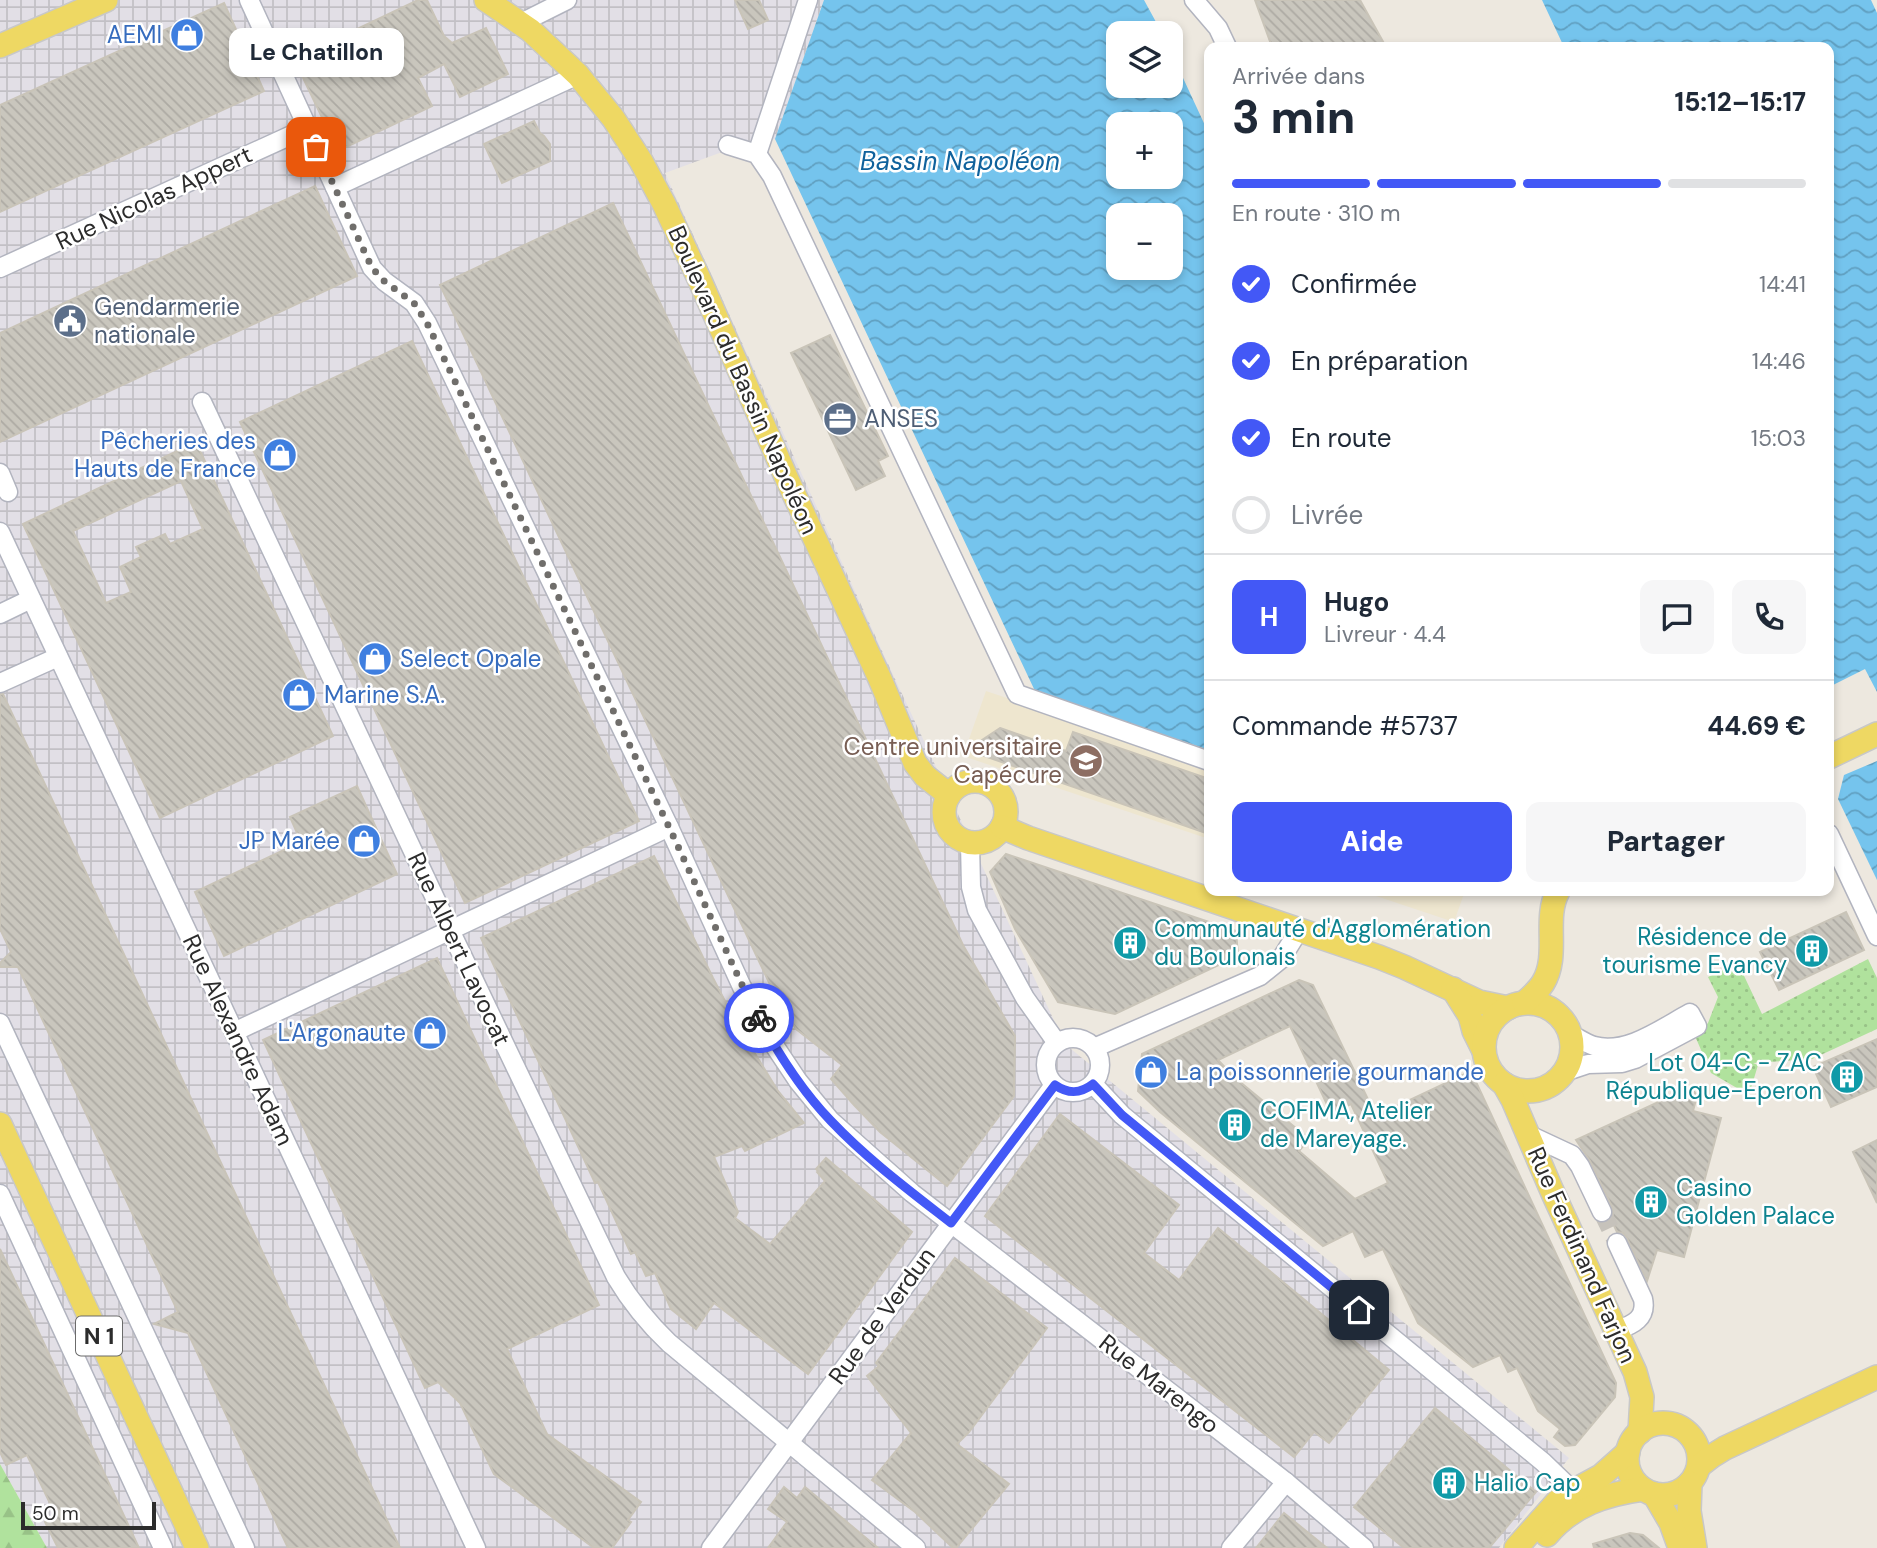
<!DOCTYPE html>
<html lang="fr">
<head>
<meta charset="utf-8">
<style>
	body { margin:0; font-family:"DM Sans",sans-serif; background:#f6f6f7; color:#1f2937; height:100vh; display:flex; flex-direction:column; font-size:26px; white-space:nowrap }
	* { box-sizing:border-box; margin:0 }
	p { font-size:23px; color:#747a83 }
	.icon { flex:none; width:38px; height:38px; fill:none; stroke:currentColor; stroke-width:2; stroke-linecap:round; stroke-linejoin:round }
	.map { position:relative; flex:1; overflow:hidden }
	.side { position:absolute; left:1204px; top:42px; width:630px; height:854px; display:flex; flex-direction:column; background:#fff; border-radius:14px; box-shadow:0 4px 10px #0003 }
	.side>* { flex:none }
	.tools { position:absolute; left:1106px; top:21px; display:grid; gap:14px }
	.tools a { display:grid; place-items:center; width:77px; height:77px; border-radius:14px; background:#fff; box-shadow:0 4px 10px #0003; font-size:35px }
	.scale { position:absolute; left:21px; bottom:18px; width:135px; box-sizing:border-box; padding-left:7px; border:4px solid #2c2c2c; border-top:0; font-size:19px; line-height:24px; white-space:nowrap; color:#2c2c2c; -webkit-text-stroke:5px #fff; paint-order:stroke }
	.pin { position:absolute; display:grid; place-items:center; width:60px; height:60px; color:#fff; margin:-30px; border-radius:14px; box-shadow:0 4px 10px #0006 }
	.courier { position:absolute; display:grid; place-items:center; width:70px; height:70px; margin:-35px; border:5px solid #4358f6; border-radius:50%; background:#fff; color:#222; box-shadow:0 2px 9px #0007 }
	.bubble { position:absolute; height:49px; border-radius:14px; background:#fff; box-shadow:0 4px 10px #0003; font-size:23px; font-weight:800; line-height:49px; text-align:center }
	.overview em { font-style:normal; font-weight:800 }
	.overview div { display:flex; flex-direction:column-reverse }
	.overview { display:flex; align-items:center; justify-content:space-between; height:119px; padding:0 28px }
	h1 { font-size:46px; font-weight:800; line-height:52px }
	.bar { display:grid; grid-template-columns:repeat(4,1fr); gap:10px 7px; align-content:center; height:84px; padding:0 28px }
	.bar i { height:9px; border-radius:5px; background:#e0e1e3 }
	.bar .active { background:#4358f6 }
	.bar p { grid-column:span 4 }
	.line { display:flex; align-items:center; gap:18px; padding:0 28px; border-top:2px solid #e0e1e3 }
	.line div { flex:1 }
	.round { display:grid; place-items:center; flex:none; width:74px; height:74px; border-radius:14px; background:#f6f6f7 }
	ol { padding:0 28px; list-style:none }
	li { display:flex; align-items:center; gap:21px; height:77px }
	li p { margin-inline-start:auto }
	li .icon { padding:7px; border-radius:50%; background:#4358f6; color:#fff; stroke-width:4 }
	li:last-child { color:#747a83 }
	li i { width:38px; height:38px; border:4px solid #e0e1e3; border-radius:50% }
	.cta { display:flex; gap:14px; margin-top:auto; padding:14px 28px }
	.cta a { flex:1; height:80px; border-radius:14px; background:#4358f6; color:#fff; font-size:28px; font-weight:800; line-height:80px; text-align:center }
	.cta a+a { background:#f6f6f7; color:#1f2937 }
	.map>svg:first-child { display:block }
	.industrial { fill:url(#industrial-grid) }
	.education { fill:#eee6cf }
	.grass { fill:url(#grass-dots) }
	.forest { fill:url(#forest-firs) }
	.water { fill:url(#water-waves); fill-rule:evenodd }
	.building { fill:url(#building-back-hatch); stroke:#c9c4b8; stroke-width:2; fill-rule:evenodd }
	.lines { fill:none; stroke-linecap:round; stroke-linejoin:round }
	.minor-tunnel { stroke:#c6c2bb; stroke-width:18; stroke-dasharray:18 9; stroke-linecap:butt }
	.minor-casing { stroke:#b2b4bf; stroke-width:21 }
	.major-casing { stroke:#c8c8c8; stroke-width:26 }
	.minor { stroke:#fff; stroke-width:18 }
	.major { stroke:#eed863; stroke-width:23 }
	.done { stroke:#706e6b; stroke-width:7; stroke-dasharray:0 12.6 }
	.route { stroke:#4358f6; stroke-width:9 }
	.labels { text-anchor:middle; stroke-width:5; stroke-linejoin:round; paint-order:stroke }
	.shield { fill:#fff; stroke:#6b6b6b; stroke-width:2 }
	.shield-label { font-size:23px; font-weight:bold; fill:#2c2c2c }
	.shop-label { font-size:24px; fill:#366cbe; stroke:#fff; text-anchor:end }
	.street-label { font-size:24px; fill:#2c2c2c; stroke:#fff }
	.service-label { font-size:24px; fill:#4e5e75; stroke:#fff; text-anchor:start }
	.education-label { font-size:24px; fill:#785e54; stroke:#fff; text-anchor:end }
	.culture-label { font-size:24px; fill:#0d838f; stroke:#fff; text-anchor:start }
	.water-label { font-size:26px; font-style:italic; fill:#10629c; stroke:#fff }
</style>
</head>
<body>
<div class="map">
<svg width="1877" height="1548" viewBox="0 0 1877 1548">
	<defs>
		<pattern id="industrial-grid" width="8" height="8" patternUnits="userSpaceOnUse" patternTransform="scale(1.75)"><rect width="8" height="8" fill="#e2dfe6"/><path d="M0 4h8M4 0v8" fill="none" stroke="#c2c0c5"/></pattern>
		<pattern id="grass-dots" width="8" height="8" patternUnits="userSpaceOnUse" patternTransform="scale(1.75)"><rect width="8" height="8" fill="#b0e29d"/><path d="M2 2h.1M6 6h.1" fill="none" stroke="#98c287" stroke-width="1.8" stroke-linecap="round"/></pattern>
		<pattern id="forest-firs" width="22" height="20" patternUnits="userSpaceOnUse" patternTransform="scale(1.75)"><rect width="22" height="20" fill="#b0e29d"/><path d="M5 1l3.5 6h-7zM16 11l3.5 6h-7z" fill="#98c287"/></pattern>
		<pattern id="water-waves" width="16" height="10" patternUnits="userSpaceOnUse" patternTransform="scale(1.75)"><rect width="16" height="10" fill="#75c4ed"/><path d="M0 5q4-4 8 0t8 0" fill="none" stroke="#609fc0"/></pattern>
		<pattern id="building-back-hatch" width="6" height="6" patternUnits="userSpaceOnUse" patternTransform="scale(1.75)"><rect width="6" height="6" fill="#c9c6bd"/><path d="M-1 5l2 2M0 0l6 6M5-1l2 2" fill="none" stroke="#adaaa3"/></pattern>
	</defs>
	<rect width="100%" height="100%" fill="#ede8df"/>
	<!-- industrial -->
	<polygon class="industrial" points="0,0 824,0 775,139 752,141 665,173 883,653 1065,1044 1569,1458 1499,1548 47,1548 0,1464"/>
	<!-- education -->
	<g class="education">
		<polygon points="986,691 1209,766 1209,839 963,756"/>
		<polygon points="1361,891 1465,891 1454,922"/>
	</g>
	<!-- grass -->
	<polygon class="grass" points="1868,959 1877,978 1877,1029 1812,1059 1753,1063 1758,1065 1749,1095 1711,1073 1695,1036 1708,1023 1718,997 1708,977 1738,963 1762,1014"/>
	<!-- forest -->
	<polygon class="forest" points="0,1464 47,1548 0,1548"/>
	<!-- water -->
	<g class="water">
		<path d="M824,0h320l18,33h-44v53h53v-34l38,82v616l-174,-59 -260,-552zM1171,124v53h-53v-53zM1118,215h53v53h-53z"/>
		<polygon points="1542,0 1871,0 1877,13 1877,692 1865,669 1829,687 1829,47 1564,47"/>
		<polygon points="1877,761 1877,880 1838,799 1844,775"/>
	</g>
	<!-- building -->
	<g class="building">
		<polygon points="418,0 427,0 444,36 452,43 486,28 508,74 460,97 444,64 418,78 432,106 338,151 294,59"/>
		<polygon points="735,0 759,0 768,20 748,29"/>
		<polygon points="1255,0 1360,0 1386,47 1272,47"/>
		<polygon points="224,3 264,91 0,212 0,105"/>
		<polygon points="534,121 540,133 544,136 550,144 550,161 502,183 484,144"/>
		<polygon points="315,186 357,276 0,442 0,333"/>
		<polygon points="613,203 963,945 1015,1036 1014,1096 947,1186 880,1132 854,1105 831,1079 842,1065 796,1029 773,991 440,285"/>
		<polygon points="830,335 888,456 878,461 885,476 856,490 791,353"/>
		<polygon points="412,341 639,821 465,903 240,422"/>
		<path d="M196,442l137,294 -173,82 -137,-294zM181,481l22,48 -33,15 -5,-10 -29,13 5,10 -21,10 11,25 -25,11 -33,-72z"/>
		<polygon points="0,694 3,694 400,1548 288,1548 188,1333 154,1324 178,1312 18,967 0,967 0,963 11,952 0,929"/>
		<polygon points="1000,728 1066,751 1073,732 1209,779 1209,834 967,750"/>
		<polygon points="357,786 397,874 224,956 195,892 301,842 290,817"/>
		<polygon points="1006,854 1236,931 1238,956 1115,1014 1058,1002 1015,929 990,872"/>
		<polygon points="654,856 713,978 738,1026 778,1091 804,1123 745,1151 742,1146 714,1157 738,1212 735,1218 770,1244 825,1181 817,1172 818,1171 816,1169 826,1158 912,1232 808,1374 714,1303 696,1329 671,1309 655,1273 646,1276 635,1252 631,1254 598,1182 595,1183 481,938"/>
		<polygon points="1846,912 1864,950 1779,990 1760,952"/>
		<polygon points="437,958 599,1305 507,1349 547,1434 641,1502 628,1520 631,1522 612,1548 594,1548 494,1474 460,1403 438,1382 425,1388 263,1040"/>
		<path d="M1299,980l14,5 63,131 95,-45 145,312 -1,14 -40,48 -10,1 -11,-9 6,-8 -22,-18 -21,-43 -9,4 -8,-17 -27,12 -55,-44 -35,-74 -18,8 -12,-26 -30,15 -163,-134 -22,-21 4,-37zM1290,1026l41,87 20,-9 37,79 -33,16 -56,-48 10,-12 -75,-62 -16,-17z"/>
		<polygon points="1877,1039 1877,1087 1831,1107 1813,1067"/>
		<polygon points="1691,1087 1697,1096 1693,1111 1721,1118 1684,1257 1657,1250 1647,1281 1627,1238 1623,1233 1617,1232 1611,1219 1613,1214 1612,1207 1590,1161 1576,1140"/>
		<polygon points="1060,1114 1179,1205 1144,1253 1179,1280 1218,1228 1389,1370 1329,1443 1314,1432 1294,1457 985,1216"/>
		<polygon points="1877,1140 1877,1203 1853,1152"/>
		<polygon points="0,1249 55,1367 139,1548 58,1548 45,1522 56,1516 27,1455 6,1465 0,1452"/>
		<polygon points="955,1258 1047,1328 969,1432 957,1444 1009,1484 956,1548 953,1548 915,1512 872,1480 911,1433 867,1376 879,1366 876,1363"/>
		<polygon points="1435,1408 1536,1492 1489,1548 1404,1548 1354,1507"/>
		<polygon points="784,1487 797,1498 805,1487 878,1548 768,1548 787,1522 768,1509"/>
		<polygon points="1284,1513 1327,1548 1256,1548"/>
		<polygon points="1630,1533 1643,1535 1659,1548 1594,1548 1593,1544"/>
	</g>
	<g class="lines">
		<!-- minor-tunnel -->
		<polyline class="minor-tunnel" points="1602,1212 1617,1243"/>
		<!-- minor casing -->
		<g class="minor-casing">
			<g id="minor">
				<polyline points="249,0 372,268 384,281 414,303 427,323 669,827 742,987 770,1039 798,1081 830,1120 912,1193 1286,1482 1364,1548"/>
				<polyline points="1194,0 1218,28 1227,47"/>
				<polyline points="521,23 567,0"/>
				<polyline points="728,145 757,154 772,176 1017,694 1209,761"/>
				<polyline points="757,154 808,0"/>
				<polyline points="335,187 578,75"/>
				<polyline points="0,268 307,128"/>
				<path d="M202,402l248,528 166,347c15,25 32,46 53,66l247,205"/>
				<polyline points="0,473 8,492"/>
				<polyline points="0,532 476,1548"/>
				<polyline points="0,614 31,599"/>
				<polyline points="0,683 58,657"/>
				<polyline points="1829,834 1877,936"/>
				<polyline points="970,843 971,887 977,910 1025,998 1057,1043"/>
				<polyline points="0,1023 245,1548"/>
				<polyline points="234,1032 669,827"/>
				<circle cx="1073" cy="1065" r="27"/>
				<polyline points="1094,1048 1260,976 1281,959 1299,930"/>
				<path d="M1564,1072l24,-8 34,-1 13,-4 62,-33 -7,-13c-28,15 -63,42 -96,33 -9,-3 -16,-8 -24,-12"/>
				<polyline points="1093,1084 1122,1115 1543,1462 1573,1491"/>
				<polyline points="1527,1134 1572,1155 1580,1166 1602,1212"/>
				<polyline points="0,1194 163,1548"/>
				<path d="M1617,1330c16,-5 30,-12 26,-31l-26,-56"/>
				<polyline points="711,1548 1054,1085"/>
				<polyline points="1231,1548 1286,1482"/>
			</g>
		</g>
		<!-- major casing -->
		<g class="major-casing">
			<g id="major">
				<polyline points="486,0 530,30 578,75 613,118 641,161 664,204 701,283 787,479 880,679 915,763 925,776 949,795"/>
				<polyline points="0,46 106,0"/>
				<polyline points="1829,757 1877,734"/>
				<circle cx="975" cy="812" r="31"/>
				<polyline points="1002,827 1028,838 1379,957 1404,967 1479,1002 1508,1008"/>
				<polyline points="1453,989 1470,1016 1474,1031 1483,1049"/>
				<circle cx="1528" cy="1047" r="44"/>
				<path d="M1524,1003c7,-6 14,-12 19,-20 17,-28 0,-64 15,-92"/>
				<polyline points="1504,1084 1513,1100 1552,1191 1635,1372 1642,1397 1640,1432"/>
				<polyline points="0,1124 197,1548"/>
				<circle cx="1663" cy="1459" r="36"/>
				<polyline points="1699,1466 1712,1456 1725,1448 1877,1377"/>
				<polyline points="1690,1483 1689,1511 1695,1548"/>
				<polyline points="1654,1494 1671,1523 1680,1548"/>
				<path d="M1547,1535c25,-30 59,-41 96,-46"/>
				<polyline points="1516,1548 1558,1501 1566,1495 1601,1476 1628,1452"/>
			</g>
		</g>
		<!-- minor -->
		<use href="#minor" class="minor"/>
		<!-- major -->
		<use href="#major" class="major"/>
	</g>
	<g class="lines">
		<!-- done -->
		<polyline class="done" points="316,147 372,268 384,281 414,303 427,323 669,827 743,987 759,1018"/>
		<!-- route -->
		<path class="route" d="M759,1018c20,37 43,73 72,103 36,38 79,70 120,102l104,-138c13,9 25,9 38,-1l29,31 237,195"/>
	</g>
	<!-- icons -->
	<defs>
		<g id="shop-disc" transform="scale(1.75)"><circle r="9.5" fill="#3f7fe0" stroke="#fff"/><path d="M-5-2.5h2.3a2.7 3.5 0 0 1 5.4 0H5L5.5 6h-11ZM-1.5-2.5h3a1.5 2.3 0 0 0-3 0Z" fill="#fff"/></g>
		<g id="civic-disc" transform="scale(1.75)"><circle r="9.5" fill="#5c6f8a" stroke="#fff"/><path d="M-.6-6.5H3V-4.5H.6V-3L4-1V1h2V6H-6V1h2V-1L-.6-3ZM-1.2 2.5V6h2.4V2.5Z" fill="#fff"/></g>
		<g id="office-disc" transform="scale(1.75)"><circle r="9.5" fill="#5c6f8a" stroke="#fff"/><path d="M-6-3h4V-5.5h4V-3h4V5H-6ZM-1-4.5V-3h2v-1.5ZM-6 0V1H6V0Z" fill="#fff"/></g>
		<g id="university-disc" transform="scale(1.75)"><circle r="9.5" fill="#8d6e63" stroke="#fff"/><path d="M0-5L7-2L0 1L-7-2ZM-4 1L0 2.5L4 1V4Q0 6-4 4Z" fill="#fff"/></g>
		<g id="building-disc" transform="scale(1.75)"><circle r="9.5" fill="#0f9aa8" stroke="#fff"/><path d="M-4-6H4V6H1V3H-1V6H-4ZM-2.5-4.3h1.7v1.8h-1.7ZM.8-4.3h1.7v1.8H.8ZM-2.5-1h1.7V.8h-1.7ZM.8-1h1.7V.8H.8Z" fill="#fff"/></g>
	</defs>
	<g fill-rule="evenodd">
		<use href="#shop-disc" x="187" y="35"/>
		<use href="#civic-disc" x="70" y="321"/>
		<use href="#office-disc" x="840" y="419"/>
		<use href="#shop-disc" x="280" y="455"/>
		<use href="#shop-disc" x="375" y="659"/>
		<use href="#shop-disc" x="299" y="695"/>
		<use href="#university-disc" x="1086" y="761"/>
		<use href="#shop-disc" x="364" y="841"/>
		<use href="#building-disc" x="1130" y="943"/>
		<use href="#building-disc" x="1812" y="951"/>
		<use href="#shop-disc" x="430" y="1033"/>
		<use href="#shop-disc" x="1151" y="1072"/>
		<use href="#building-disc" x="1847" y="1077"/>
		<use href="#building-disc" x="1235" y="1125"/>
		<use href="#building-disc" x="1651" y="1202"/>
		<use href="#building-disc" x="1449" y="1483"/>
	</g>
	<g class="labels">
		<!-- shield labels -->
		<rect class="shield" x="76" y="1316.5" width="46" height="39" rx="5"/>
		<g class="shield-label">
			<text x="99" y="1344">N 1</text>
		</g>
		<!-- shop labels -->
		<g class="shop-label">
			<text x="162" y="43">AEMI</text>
			<text x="256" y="449">Pêcheries des<tspan x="256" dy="28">Hauts de France</tspan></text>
			<text x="400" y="667" text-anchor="start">Select Opale</text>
			<text x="324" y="703" text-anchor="start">Marine S.A.</text>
			<text x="340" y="849">JP Marée</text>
			<text x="406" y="1041">L'Argonaute</text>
			<text x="1176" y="1080" text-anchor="start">La poissonnerie gourmande</text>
		</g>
		<!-- street labels -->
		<g class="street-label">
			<text transform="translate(154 198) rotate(-25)" y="8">Rue Nicolas Appert</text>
			<text transform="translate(743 380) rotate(66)" y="8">Boulevard du Bassin Napoléon</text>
			<text transform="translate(459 949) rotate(65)" y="8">Rue Albert Lavocat</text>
			<text transform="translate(238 1040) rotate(65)" y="8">Rue Alexandre Adam</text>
			<text transform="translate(1582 1255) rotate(66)" y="8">Rue Ferdinand Farjon</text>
			<text transform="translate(882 1316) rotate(-54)" y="8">Rue de Verdun</text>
			<text transform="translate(1159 1384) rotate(38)" y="8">Rue Marengo</text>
		</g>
		<!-- service labels -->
		<g class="service-label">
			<text x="94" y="315">Gendarmerie<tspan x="94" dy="28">nationale</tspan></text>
			<text x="864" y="427">ANSES</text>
		</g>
		<!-- education labels -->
		<g class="education-label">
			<text x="1062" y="755">Centre universitaire<tspan x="1062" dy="28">Capécure</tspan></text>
		</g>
		<!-- culture labels -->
		<g class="culture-label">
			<text x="1154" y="937">Communauté d'Agglomération<tspan x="1154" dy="28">du Boulonais</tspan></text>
			<text x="1787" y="945" text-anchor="end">Résidence de<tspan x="1787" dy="28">tourisme Evancy</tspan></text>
			<text x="1822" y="1071" text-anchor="end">Lot 04-C - ZAC<tspan x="1822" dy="28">République-Eperon</tspan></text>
			<text x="1260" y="1119">COFIMA, Atelier<tspan x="1260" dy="28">de Mareyage.</tspan></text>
			<text x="1676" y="1196">Casino<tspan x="1676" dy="28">Golden Palace</tspan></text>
			<text x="1474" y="1491">Halio Cap</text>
		</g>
		<!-- water labels -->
		<g class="water-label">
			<text x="960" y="170">Bassin Napoléon</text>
		</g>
	</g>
</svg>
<div class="tools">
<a><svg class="icon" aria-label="layers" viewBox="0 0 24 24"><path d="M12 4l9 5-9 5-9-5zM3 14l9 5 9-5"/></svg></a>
<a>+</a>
<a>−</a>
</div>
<div class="scale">50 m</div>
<div class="pin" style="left:316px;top:147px;background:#ea580c"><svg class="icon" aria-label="bag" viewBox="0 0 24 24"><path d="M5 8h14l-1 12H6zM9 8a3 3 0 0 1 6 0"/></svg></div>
<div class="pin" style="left:1359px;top:1310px;background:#1f2937"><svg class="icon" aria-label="home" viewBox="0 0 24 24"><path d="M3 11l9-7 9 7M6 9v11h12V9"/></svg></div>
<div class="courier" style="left:759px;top:1018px"><svg class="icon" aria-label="bike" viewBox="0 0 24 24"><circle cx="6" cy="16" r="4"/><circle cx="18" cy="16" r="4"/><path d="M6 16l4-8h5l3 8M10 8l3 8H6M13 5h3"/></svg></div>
<div class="bubble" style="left:229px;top:28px;width:175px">Le Chatillon</div>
<section class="side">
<div class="overview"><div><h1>3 min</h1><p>Arrivée dans</p></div><em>15:12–15:17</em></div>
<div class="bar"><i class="active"></i><i class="active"></i><i class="active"></i><i></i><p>En route · 310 m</p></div>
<ol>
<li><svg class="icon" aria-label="check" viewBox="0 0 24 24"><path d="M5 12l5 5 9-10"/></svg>Confirmée<p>14:41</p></li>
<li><svg class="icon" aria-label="check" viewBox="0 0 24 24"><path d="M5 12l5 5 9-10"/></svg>En préparation<p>14:46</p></li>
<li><svg class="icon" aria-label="check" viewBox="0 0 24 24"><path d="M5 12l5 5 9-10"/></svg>En route<p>15:03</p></li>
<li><i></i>Livrée</li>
</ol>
<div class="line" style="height:126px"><b class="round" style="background:#4358f6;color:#fff">H</b><div><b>Hugo</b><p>Livreur · 4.4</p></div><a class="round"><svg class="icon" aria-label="chat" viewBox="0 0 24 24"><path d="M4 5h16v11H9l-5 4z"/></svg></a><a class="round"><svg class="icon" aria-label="phone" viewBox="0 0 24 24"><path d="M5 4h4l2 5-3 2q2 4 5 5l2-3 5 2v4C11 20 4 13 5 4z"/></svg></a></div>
<div class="line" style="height:91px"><div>Commande #5737</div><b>44.69 €</b></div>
<div class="cta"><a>Aide</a><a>Partager</a></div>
</section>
</div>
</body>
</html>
